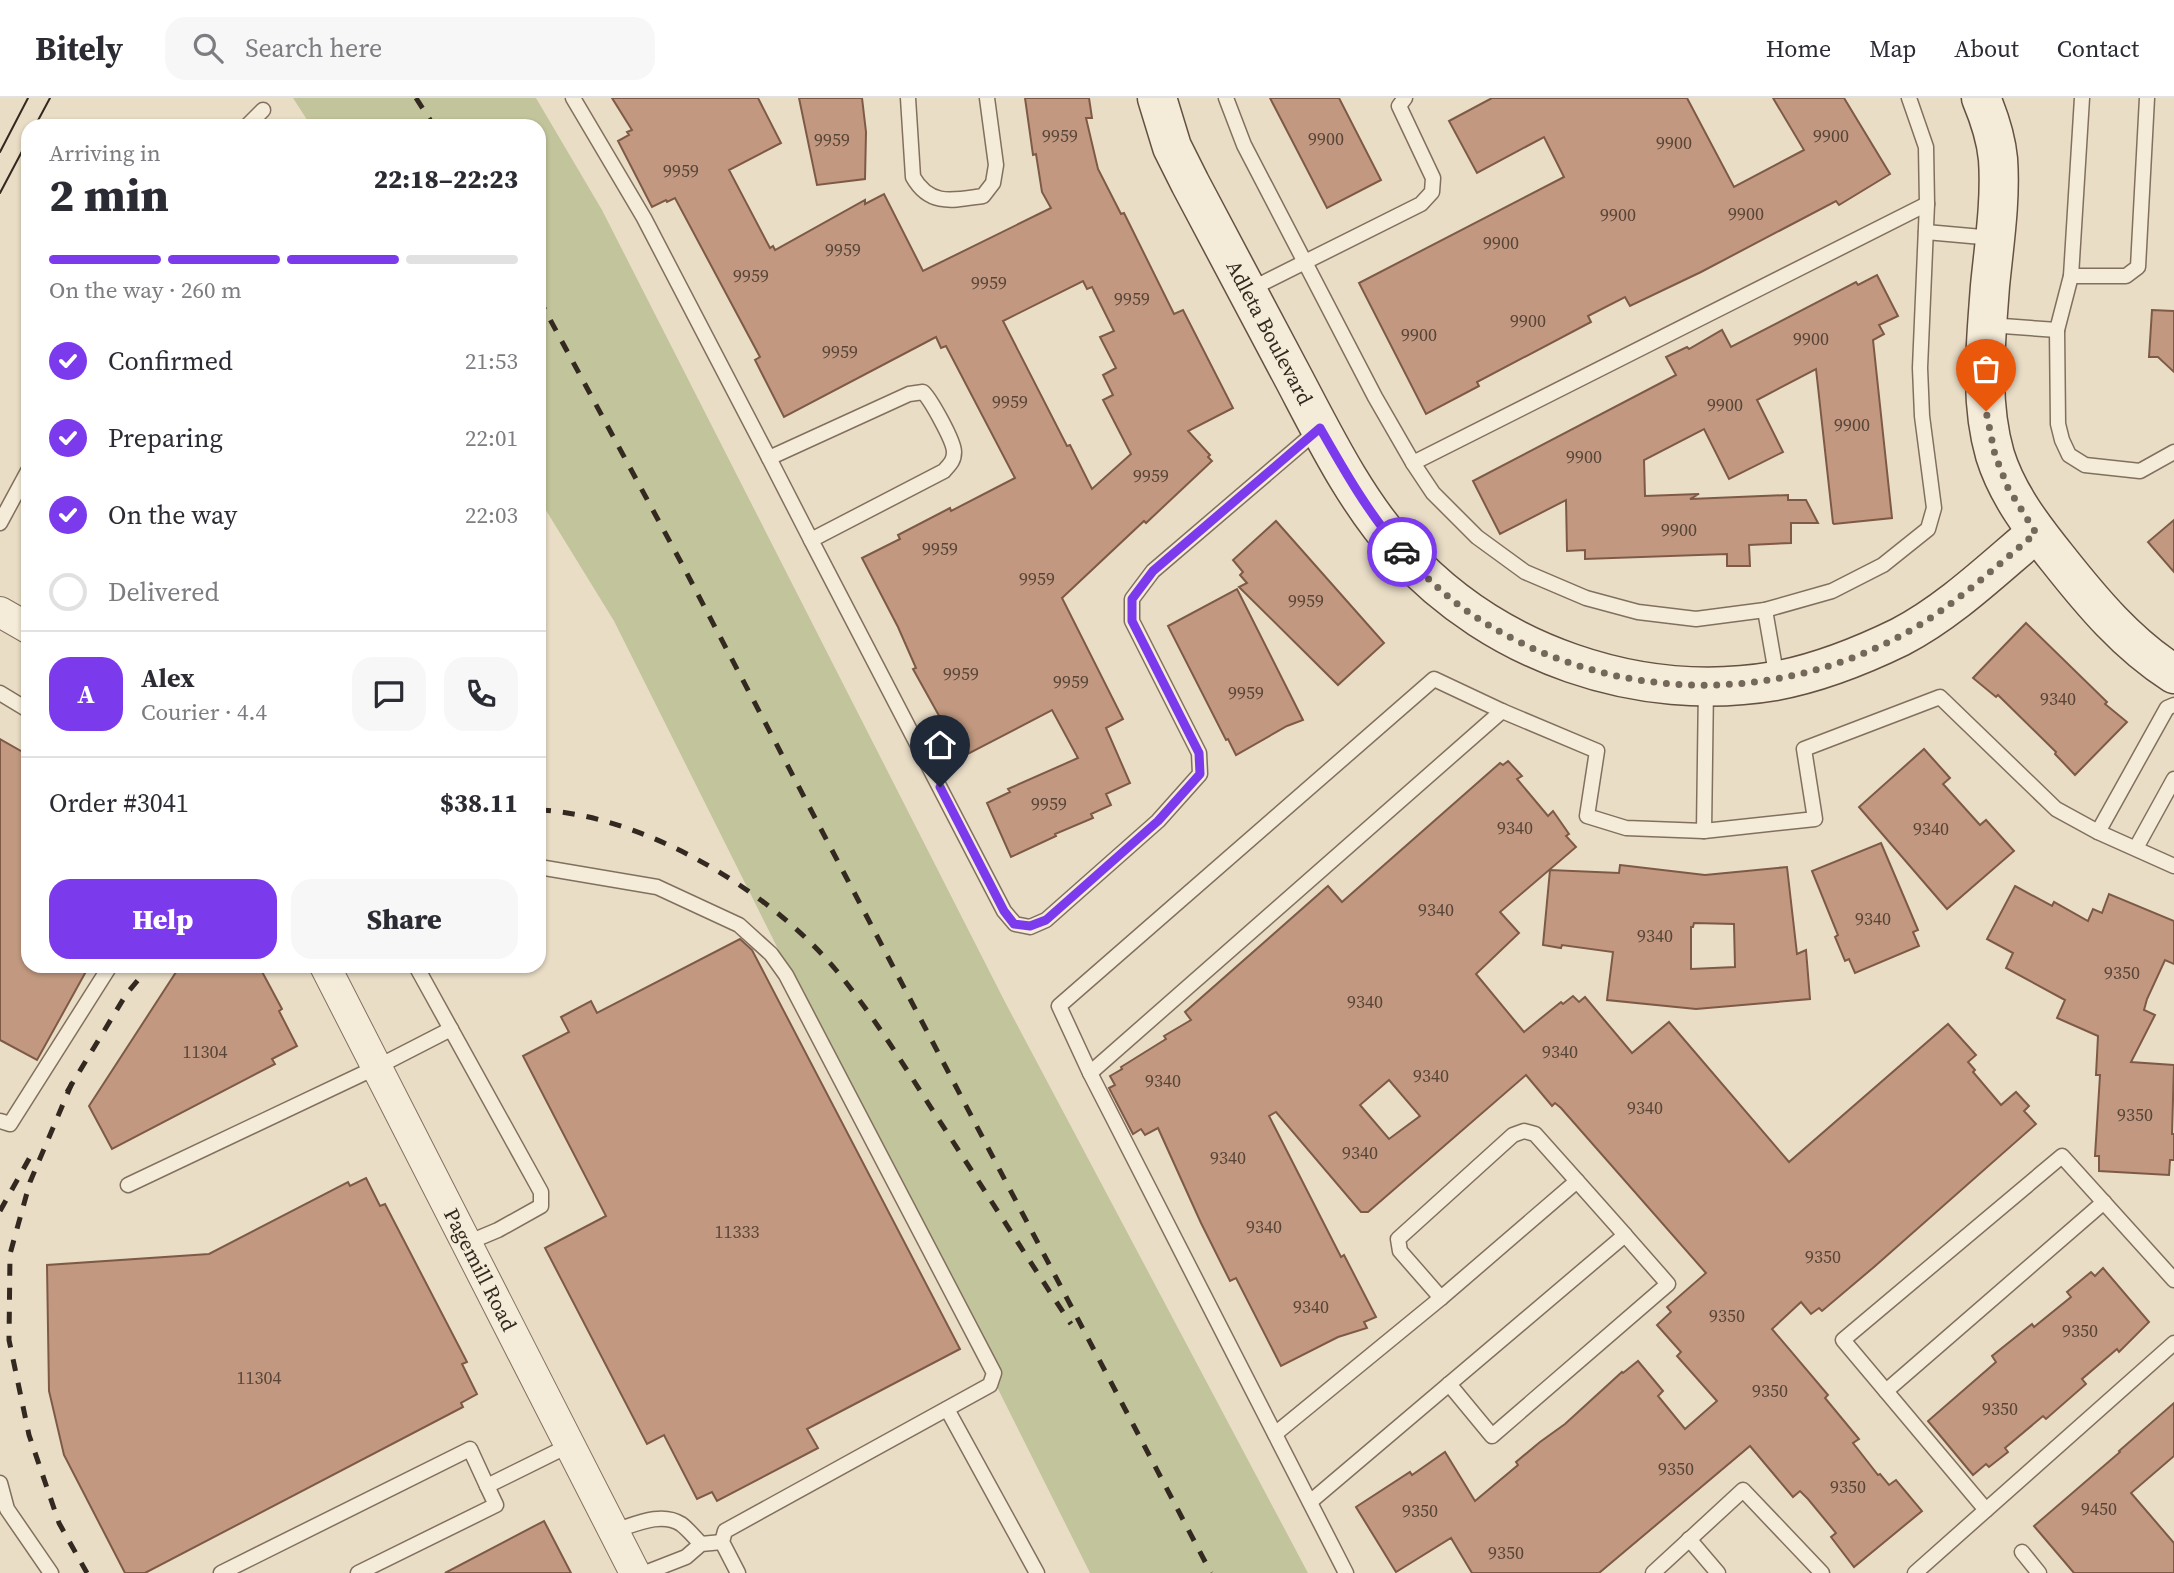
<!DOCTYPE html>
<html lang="en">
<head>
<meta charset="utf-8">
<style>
	body { margin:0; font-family:"Source Serif 4",serif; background:#f7f7f7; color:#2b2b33; height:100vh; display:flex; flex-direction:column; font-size:26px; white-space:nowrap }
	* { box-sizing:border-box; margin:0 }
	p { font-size:23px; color:#7c7c81 }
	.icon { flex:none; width:38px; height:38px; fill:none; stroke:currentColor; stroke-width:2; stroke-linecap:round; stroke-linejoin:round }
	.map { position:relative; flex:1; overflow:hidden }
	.panel { position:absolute; left:21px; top:21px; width:525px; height:854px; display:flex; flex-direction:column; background:#fff; border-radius:21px; box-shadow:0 2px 5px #0004 }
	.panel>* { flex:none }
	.pin { position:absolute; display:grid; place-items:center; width:60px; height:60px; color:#fff; margin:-72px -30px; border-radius:50% 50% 50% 0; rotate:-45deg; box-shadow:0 0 7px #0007 }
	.pin .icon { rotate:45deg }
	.courier { position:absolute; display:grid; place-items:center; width:70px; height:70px; margin:-35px; border:5px solid #7c3aed; border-radius:50%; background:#fff; color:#222; box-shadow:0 2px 9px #0007 }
	.headline em { font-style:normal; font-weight:800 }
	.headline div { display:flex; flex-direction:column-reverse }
	.headline { display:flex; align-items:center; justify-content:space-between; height:119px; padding:0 28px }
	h1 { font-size:46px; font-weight:800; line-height:52px }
	.bar { display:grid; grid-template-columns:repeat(4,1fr); gap:10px 7px; align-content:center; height:84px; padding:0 28px }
	.bar i { height:9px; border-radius:5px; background:#e1e1e2 }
	.bar .active { background:#7c3aed }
	.bar p { grid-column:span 4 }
	.line { display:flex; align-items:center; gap:18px; padding:0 28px; border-top:2px solid #e1e1e2 }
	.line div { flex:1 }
	.round { display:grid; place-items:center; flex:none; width:74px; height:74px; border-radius:21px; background:#f7f7f7 }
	ol { padding:0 28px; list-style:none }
	li { display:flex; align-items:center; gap:21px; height:77px }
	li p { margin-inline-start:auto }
	li .icon { padding:7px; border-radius:50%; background:#7c3aed; color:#fff; stroke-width:4 }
	li:last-child { color:#7c7c81 }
	li i { width:38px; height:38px; border:4px solid #e1e1e2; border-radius:50% }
	.cta { display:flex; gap:14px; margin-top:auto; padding:14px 28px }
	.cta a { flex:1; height:80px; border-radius:21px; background:#7c3aed; color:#fff; font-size:28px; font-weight:800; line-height:80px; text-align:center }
	.cta a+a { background:#f7f7f7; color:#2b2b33 }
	header { display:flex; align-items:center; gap:42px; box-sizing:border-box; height:98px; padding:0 35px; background:#fff; border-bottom:2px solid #e1e1e2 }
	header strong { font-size:33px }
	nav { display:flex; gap:38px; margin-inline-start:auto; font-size:24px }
	.search { width:490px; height:63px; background:#f7f7f7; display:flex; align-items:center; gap:18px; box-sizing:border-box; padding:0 24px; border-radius:21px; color:#7c7c81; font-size:26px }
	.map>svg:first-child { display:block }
	.green { fill:#c2c59b }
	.building { fill:#c29980; stroke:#7e5a46; stroke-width:2; fill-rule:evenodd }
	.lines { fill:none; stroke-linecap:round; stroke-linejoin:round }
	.lane-casing { stroke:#82705e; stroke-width:17 }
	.street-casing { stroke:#82705e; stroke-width:32 }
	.secondary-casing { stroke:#645141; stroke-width:41 }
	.lane { stroke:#f4ebd8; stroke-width:14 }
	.street { stroke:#f4ebd8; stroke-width:30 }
	.secondary { stroke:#f4ebd8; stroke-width:38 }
	.tram { stroke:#342920; stroke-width:2 }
	.rail { stroke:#342920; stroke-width:5; stroke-dasharray:12 12; stroke-linecap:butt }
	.done { stroke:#73685a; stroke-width:7; stroke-dasharray:0 12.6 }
	.route { stroke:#7c3aed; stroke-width:9 }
	.labels { text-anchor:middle; stroke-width:5; stroke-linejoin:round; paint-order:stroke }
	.number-label { font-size:18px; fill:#584538 }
	.street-label { font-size:21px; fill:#342920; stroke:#f1e8d4 }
</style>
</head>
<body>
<header>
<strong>Bitely</strong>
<div class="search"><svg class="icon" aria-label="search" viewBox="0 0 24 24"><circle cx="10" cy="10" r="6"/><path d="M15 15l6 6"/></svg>Search here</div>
<nav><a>Home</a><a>Map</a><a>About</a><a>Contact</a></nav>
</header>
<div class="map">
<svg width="2174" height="1475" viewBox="0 0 2174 1475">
	<rect width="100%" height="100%" fill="#e9ddc6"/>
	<!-- green -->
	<polygon class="green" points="293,0 536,0 602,112 1005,904 1308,1475 1090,1475 614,523 539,401 539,28 311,28"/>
	<!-- building -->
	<g class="building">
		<path d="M612,0h146l23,45 -52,27 41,78 3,-2 2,4 90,-50v4l19,-10 39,77 128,-63 -9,-16 -6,-38 -3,1 -8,-57h64l3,20h-6l12,51 23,45 3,-1 50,101 9,-4 50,98 -45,23 22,24 -2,2 4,4 -66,62 -2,-2 -82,77 61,121 -17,9 24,55 -24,11 5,11 -20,9 2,4 -38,16 1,2 -45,21 -24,-54 23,-11 -2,-3 70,-31 -26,-48 -90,47 -49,-88 3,-1 -18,-41 -36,-69 38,-19 -2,-4 52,-27 1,3 64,-33 -69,-132 -5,2 -5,-11 -152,80 -29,-57 5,-3 -85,-159 -8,4 -1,-2 -14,7 -34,-66 11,-6 -2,-3 5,-2zM1083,183l4,8 5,-2 22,44 -14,6 16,31 -13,7 10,20 -10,5 28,54 -39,35 -22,-44 -3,1 -64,-125z"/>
		<polygon points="799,0 862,0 866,34 865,81 817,87"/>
		<polygon points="1270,0 1339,0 1381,82 1327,110"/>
		<polygon points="1492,0 1687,0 1734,89 1804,52 1773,0 1844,0 1890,76 1839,107 1836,103 1701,174 1630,208 1625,199 1588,218 1591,224 1477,284 1479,288 1426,316 1359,185 1564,79 1544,39 1477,75 1449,23"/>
		<polygon points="1877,177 1898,218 1879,227 1884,236 1873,242 1892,420 1834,426 1833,425 1816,271 1757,302 1783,354 1729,381 1704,331 1644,362 1645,398 1699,396 1690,401 1788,397 1788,402 1806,402 1818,425 1791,425 1791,445 1749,447 1750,468 1727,468 1727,456 1585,461 1585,452 1567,453 1566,402 1500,436 1473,383 1676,277 1666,259 1687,249 1689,251 1722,232 1731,249 1856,184 1858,187"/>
		<polygon points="2152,212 2174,213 2174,274 2158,259 2149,259"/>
		<polygon points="2174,422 2174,474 2148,444"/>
		<polygon points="1276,423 1384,545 1338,587 1239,489 1247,485 1240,477 1243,474 1233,462"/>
		<polygon points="1237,491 1303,622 1287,628 1236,657 1228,641 1226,642 1168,528"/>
		<polygon points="2026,525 2107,604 2105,606 2127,624 2075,677 2055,656 2056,654 1998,597 1996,599 1973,580"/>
		<polygon points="0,641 28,657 28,868 89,868 37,962 0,942"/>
		<polygon points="1924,651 1950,680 1943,686 1980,727 1986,722 2014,753 1947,811 1859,709"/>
		<path d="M1508,663l14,15 -5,3 31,37 5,-5 16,23 -3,2 10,11 -76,65 19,21 -43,41 48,58 37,-30 2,2 10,-8 6,6 6,-5 47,56 37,-31 120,140 159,-138 28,31 -8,7 7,8 -2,2 28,33 15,-13 13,14 -5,5 12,13 -162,143 -52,44 -3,-3 -8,6 -10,-12 -29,27 56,66 -3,3 34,41 -6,4 25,32 2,-1 9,11 7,-5 26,31 -68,56 -23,-30 5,-4 -28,-34 -8,-8 -7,6 -43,-51 -151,127h-127l-21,-35 -55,34 -40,-65 54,-35 2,3 33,-23 30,49 43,-36 -2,-3 24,-20 25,-18 57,-52 1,1 15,-12 25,30 -5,5 27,33 32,-28 -40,-45 4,-4 -24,-27 14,-13 -4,-5 39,-34 -145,-165 -6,-5 -3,3 -26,-31 -158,137h-7l-85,-100 -7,4 72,141 3,-2 32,62 -12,5 3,6 -29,9 -57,29 -45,-88 -6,3 -29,-58 -43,-95 -13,7 -4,-6 -8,5 -24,-46 6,-3 -5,-9 12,-7 -1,-2 45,-28 -2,-3 27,-16 -6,-8 143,-126 14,16 158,-139 3,2zM1389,982l31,36 -31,23 -29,-34z"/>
		<polygon points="1881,745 1918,832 1913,834 1919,848 1855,875 1849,861 1845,863 1835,839 1838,837 1812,773"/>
		<path d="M1620,767l85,10 82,-8 10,87 9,-4 4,49 -114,10 -89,-9 6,-48 -51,-7 -1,3 -18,-3 7,-75 69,3zM1694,825l40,1 1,43 -44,2v-42h2z"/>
		<polygon points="2015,788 2052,808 2054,804 2088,823 2093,811 2102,815 2109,796 2174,823 2174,866 2165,862 2147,901 2144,912 2155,917 2131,964 2174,967 2172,1036 2174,1036 2174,1062 2170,1062 2169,1077 2099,1073 2099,1058 2095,1058 2100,977 2096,977 2098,938 2057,920 2065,902 2006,870 2013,855 1987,841"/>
		<polygon points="740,841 752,852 960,1251 807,1331 818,1350 717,1403 712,1394 697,1401 664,1337 647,1346 545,1150 606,1118 523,958 569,934 561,919 591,903 597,915"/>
		<polygon points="180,868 259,868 282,911 279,913 297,948 272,961 275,966 112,1051 89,1008"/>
		<polygon points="366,1080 380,1108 385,1106 467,1264 462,1266 477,1296 461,1305 463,1309 145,1475 125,1475 64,1357 49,1293 47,1167 209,1156 348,1084 350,1088"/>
		<polygon points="2103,1170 2149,1224 2119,1254 2117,1251 2082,1281 2086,1286 2046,1321 2043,1318 2005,1350 2008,1354 1989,1369 1986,1366 1973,1377 1928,1323 1996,1264 1992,1258 2032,1226 2034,1229 2071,1199 2067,1194 2091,1174 2095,1178"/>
		<polygon points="2174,1305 2174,1358 2131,1395 2174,1445 2174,1475 2074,1475 2034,1428 2120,1354 2119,1353"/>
		<polygon points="544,1423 571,1475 445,1475"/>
	</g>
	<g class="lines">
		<!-- lane casing -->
		<g class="lane-casing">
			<g id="lane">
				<path d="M573,0l71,120 125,240 140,-64 14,-2c8,8 31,49 31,60 0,9 -4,12 -10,19l-133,69 193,371 11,13 15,3 16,-7 112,-99 42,-47 -1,-21 -67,-132v-22l21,-28 166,-142"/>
				<path d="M908,0l5,79c17,30 41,23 70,19l10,-13 3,-18 -9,-67"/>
				<polyline points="1226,0 1244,47 1375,299 1413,365 1433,395 1477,439 1525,474 1586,500 1638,514 1696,521 1765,512 1832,493 1883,467 1928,431 1934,410 1922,318 1920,270 1927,106 1926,49 1909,0"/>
				<polyline points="247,28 263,12"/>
				<polyline points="1926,134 1993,140"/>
				<polyline points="2071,178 2126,178 2138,169 2147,0"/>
				<polyline points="1247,193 1421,106 1432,94 1433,80 1399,8 1405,0"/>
				<polyline points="1989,227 2057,232 2071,178 2082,0"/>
				<polyline points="2057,232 2058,326 2062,342 2069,357 2085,367 2140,373 2174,354"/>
				<polyline points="769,360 811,442"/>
				<polyline points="1413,365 1927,106"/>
				<polyline points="0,425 28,373"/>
				<polyline points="1765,512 1777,581"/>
				<polyline points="0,595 28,612"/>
				<polyline points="1704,733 1706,588"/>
				<polyline points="2098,734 2167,610 2174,607"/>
				<polyline points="2136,750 2174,681"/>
				<polyline points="539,769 657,789 739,827 771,856 786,877 994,1275 990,1287 725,1433 722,1444 738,1475"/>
				<polyline points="416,868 541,1094 541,1108 498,1132 467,1145"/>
				<polyline points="1090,975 1502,613"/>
				<polyline points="0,1023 10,1026 110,868"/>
				<polyline points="128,1087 377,969 451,931"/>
				<polyline points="1441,1200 1400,1153 1398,1141 1513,1037 1524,1033 1535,1036 1577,1083"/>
				<polyline points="1449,1286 1492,1338 1668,1186 1625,1137"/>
				<polyline points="1886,1293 2104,1104"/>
				<polyline points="947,1311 1037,1475"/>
				<polyline points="1275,1336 1441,1200 1577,1083 1625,1137 1310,1404"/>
				<polyline points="0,1385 7,1411 51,1475"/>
				<polyline points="1986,1412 1843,1242 2062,1058 2174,1182"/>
				<path d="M614,1433c20,-6 47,-20 67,-7 7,5 14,14 20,20"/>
				<polyline points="1689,1441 1718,1475"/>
				<polyline points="2022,1454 2039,1475"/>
				<polyline points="221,1475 470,1351 487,1388"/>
				<polyline points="358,1475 496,1407 487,1388 570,1347"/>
				<polyline points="645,1475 686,1459 701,1446 722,1444"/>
				<polyline points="1346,1475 1090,975 1059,908 1434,581 1502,613 1597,653 1587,718 1626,730 1704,733 1815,721 1804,651 1940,599 2056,711 2098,734 2174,768"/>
				<polyline points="1653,1475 1743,1392 1822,1475"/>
				<polyline points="1915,1475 2174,1245"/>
			</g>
		</g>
		<!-- street casing -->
		<g class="street-casing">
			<g id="street">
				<polyline points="0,514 28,530"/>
				<path id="s1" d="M325,868l310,607"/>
			</g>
		</g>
		<!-- secondary casing -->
		<g class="secondary-casing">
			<g id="secondary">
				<path id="s2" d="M1157,0l15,49 18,36c35,66 70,132 105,198 31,59 61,120 106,170 93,103 238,153 374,130 43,-8 86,-25 125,-44 50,-26 93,-68 136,-104"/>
				<path d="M1981,0c8,19 15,40 17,61 3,42 -4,86 -8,127 -4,56 -11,114 5,169 12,39 38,73 63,104 34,43 69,85 116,115"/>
			</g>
		</g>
		<!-- lane -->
		<use href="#lane" class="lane"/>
		<!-- street -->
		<use href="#street" class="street"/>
		<!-- secondary -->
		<use href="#secondary" class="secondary"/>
		<!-- tram -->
		<g class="tram">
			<polyline points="35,28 50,0"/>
			<polyline points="0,54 28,0"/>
			<polyline points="0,95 28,42"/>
		</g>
		<!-- rail -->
		<g class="rail">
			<polyline points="416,0 434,28"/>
			<polyline points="539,201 683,468 1211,1475"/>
			<path d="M539,712c105,5 230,80 297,160 43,52 77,111 114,167 40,62 80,125 121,187"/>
			<polyline points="72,985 30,1084 10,1156 9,1242 29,1337 59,1425 87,1475"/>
			<polyline points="67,994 127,895 150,868"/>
			<polyline points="0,1113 34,1052"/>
		</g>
	</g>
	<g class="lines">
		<!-- done -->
		<path class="done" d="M1402,454c18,19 37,38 58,54 129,94 302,105 442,29 49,-26 92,-67 134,-102l-28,-45 -13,-33 -9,-44"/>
		<!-- route -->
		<path class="route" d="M940,689l64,124 10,13 16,2 16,-6 112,-99 42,-47 -1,-21 -67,-132v-22l21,-28 167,-143c25,44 49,86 82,124"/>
	</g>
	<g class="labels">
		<!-- number labels -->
		<g class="number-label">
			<text x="1060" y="44">9959</text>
			<text x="1831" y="44">9900</text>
			<text x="1326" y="47">9900</text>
			<text x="832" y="48">9959</text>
			<text x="1674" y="51">9900</text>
			<text x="681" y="79">9959</text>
			<text x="1746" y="122">9900</text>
			<text x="1618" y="123">9900</text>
			<text x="1501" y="151">9900</text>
			<text x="843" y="158">9959</text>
			<text x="751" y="184">9959</text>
			<text x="989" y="191">9959</text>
			<text x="1132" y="207">9959</text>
			<text x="1528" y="229">9900</text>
			<text x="1419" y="243">9900</text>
			<text x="1811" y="247">9900</text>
			<text x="840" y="260">9959</text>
			<text x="1010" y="310">9959</text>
			<text x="1725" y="313">9900</text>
			<text x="1852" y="333">9900</text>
			<text x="1584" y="365">9900</text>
			<text x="1151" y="384">9959</text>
			<text x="1679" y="438">9900</text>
			<text x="940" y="457">9959</text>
			<text x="1037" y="487">9959</text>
			<text x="1306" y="509">9959</text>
			<text x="961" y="582">9959</text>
			<text x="1071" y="590">9959</text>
			<text x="1246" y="601">9959</text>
			<text x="2058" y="607">9340</text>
			<text x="1049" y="712">9959</text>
			<text x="1515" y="736">9340</text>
			<text x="1931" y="737">9340</text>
			<text x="1436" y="818">9340</text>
			<text x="1873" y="827">9340</text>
			<text x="1655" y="844">9340</text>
			<text x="2122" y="881">9350</text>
			<text x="1365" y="910">9340</text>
			<text x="205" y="960">11304</text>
			<text x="1560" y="960">9340</text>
			<text x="1431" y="984">9340</text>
			<text x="1163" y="989">9340</text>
			<text x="1645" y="1016">9340</text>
			<text x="2135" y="1023">9350</text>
			<text x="1360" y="1061">9340</text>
			<text x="1228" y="1066">9340</text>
			<text x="1264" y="1135">9340</text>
			<text x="737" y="1140">11333</text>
			<text x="1823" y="1165">9350</text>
			<text x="1311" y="1215">9340</text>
			<text x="1727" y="1224">9350</text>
			<text x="2080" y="1239">9350</text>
			<text x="259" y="1286">11304</text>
			<text x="1770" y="1299">9350</text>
			<text x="2000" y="1317">9350</text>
			<text x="1676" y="1377">9350</text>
			<text x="1848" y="1395">9350</text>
			<text x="2099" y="1417">9450</text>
			<text x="1420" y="1419">9350</text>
			<text x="1506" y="1461">9350</text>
		</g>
		<!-- street labels -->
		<g class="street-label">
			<text dy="7" stroke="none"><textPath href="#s2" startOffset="261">Adleta Boulevard</textPath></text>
			<text dy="7" stroke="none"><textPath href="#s1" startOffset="341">Pagemill Road</textPath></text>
		</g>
	</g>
</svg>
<div class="pin" style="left:1986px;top:313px;background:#ea580c"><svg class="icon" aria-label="bag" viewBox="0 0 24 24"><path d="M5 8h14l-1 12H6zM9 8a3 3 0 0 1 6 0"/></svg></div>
<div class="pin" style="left:940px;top:689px;background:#1f2937"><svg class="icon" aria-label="home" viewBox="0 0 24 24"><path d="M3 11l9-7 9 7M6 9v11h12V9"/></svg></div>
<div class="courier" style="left:1402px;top:454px"><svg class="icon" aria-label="car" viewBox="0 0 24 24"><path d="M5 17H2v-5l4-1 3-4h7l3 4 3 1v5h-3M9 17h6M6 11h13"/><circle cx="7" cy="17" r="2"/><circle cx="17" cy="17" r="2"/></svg></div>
<section class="panel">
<div class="headline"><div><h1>2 min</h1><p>Arriving in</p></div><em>22:18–22:23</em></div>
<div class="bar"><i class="active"></i><i class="active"></i><i class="active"></i><i></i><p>On the way · 260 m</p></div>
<ol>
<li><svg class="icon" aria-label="check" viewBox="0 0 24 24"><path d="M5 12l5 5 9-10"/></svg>Confirmed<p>21:53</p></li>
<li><svg class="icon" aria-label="check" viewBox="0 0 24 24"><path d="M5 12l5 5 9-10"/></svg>Preparing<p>22:01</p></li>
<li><svg class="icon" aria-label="check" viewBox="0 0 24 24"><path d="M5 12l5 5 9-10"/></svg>On the way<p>22:03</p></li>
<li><i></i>Delivered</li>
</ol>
<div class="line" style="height:126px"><b class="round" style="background:#7c3aed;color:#fff">A</b><div><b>Alex</b><p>Courier · 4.4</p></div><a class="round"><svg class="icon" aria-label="chat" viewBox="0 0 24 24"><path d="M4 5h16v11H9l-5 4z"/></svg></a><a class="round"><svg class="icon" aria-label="phone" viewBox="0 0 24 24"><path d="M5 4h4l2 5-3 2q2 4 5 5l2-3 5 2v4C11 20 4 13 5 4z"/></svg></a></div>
<div class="line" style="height:91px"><div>Order #3041</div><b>$38.11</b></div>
<div class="cta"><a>Help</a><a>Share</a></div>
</section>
</div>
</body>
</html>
